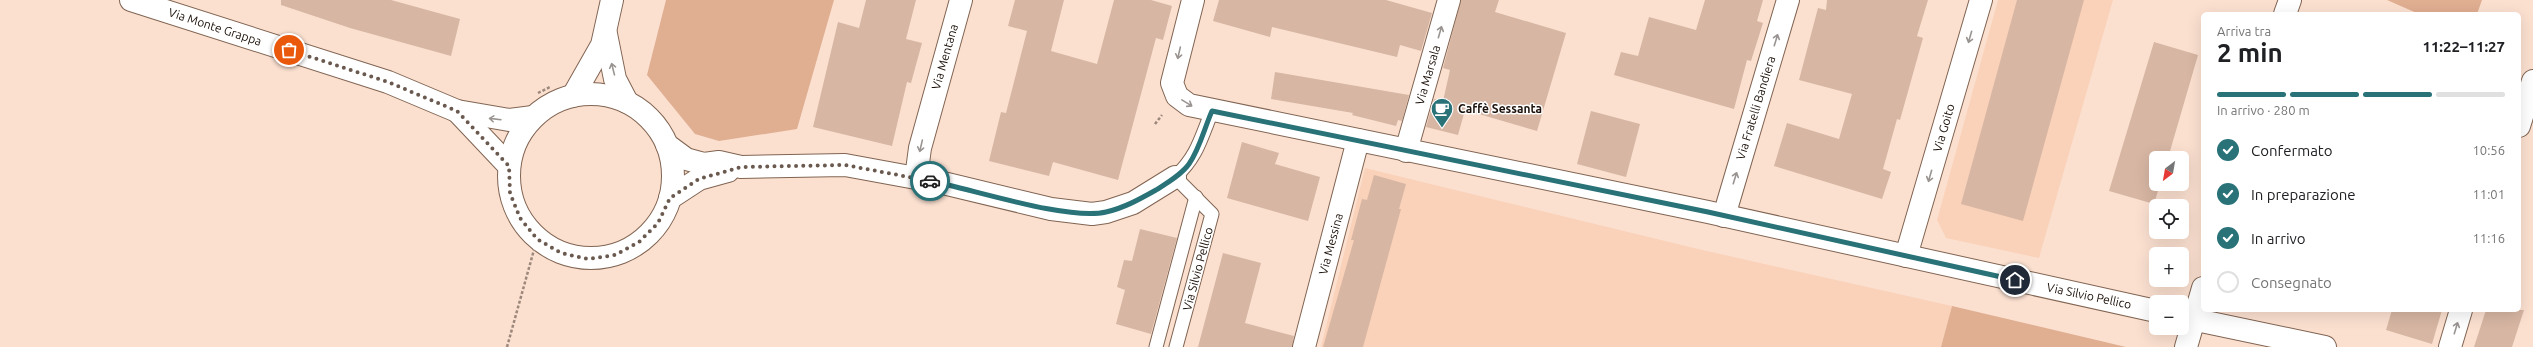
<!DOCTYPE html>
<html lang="it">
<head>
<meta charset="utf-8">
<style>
	body { margin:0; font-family:Ubuntu,sans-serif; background:#f2f2f2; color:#202124; height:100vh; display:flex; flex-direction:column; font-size:15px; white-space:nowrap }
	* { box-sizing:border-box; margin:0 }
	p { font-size:13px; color:#757577 }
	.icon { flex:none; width:22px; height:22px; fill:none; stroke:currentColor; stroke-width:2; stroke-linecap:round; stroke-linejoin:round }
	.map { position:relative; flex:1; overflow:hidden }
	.drawer { position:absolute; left:2201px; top:12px; width:320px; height:300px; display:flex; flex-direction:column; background:#fff; border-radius:6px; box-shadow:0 4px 16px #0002 }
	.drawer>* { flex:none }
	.needle { width:26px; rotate:211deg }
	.tools { position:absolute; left:2149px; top:151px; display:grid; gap:8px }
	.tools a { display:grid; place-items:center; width:40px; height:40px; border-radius:6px; background:#fff; box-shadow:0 4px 16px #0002; font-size:20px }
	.pin { position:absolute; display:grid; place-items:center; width:34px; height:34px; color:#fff; margin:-17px; border:2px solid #fff; border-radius:50%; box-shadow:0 1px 4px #0007 }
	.courier { position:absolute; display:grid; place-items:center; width:40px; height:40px; margin:-20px; border:3px solid #287278; border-radius:50%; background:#fff; color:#222; box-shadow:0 1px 5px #0007 }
	.head em { font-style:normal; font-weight:700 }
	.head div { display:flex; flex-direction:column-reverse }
	.head { display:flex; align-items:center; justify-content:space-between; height:68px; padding:0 16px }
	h1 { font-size:26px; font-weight:700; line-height:30px }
	.bar { display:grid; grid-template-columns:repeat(4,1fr); gap:6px 4px; align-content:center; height:48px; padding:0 16px }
	.bar i { height:5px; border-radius:3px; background:#e0e0e0 }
	.bar .selected { background:#287278 }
	.bar p { grid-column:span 4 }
	ol { padding:0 16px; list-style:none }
	li { display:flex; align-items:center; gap:12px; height:44px }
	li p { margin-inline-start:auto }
	li .icon { padding:4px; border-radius:50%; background:#287278; color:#fff; stroke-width:4 }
	li:last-child { color:#757577 }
	li i { width:22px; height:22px; border:2px solid #e0e0e0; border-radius:50% }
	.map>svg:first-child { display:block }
	.built { fill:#fad1b9 }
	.green { fill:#e0ae91 }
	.building { fill:#d7b6a3 }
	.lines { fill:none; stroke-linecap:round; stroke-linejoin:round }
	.service-casing { stroke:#816452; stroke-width:15 }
	.minor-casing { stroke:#816452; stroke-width:24 }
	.path { stroke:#9c887b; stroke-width:2.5; stroke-dasharray:3 2; stroke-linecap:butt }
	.service { stroke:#fff; stroke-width:13 }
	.minor { stroke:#fff; stroke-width:22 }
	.oneway { stroke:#999491 }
	.done { stroke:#6a594f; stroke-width:4; stroke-dasharray:0 7.2 }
	.route { stroke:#287278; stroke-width:5 }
	.labels { text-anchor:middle; stroke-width:3; stroke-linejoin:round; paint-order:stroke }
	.street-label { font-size:12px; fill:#1c110a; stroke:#fff }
	.poi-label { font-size:12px; font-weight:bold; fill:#1c110a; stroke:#fff; text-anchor:start }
</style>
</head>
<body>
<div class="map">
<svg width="2533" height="347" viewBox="0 0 2533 347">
	<rect width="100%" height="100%" fill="#fbe0d0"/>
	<!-- built -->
	<g class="built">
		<polygon points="1998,0 2113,0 2039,258 1946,238 1937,220"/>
		<polygon points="1365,168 1698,249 1952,306 1941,347 1321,347"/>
	</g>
	<!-- green -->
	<g class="green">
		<polygon points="666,0 834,0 797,129 719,141 695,134 647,75"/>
		<polygon points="2387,0 2482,0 2477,14 2419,14"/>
		<polygon points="1952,306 2126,347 1941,347"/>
	</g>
	<!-- building -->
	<g class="building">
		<polygon points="281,0 391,0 460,19 451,56 350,28 281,5"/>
		<polygon points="866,0 916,0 906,39 922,43 911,83 907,82 892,146 813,127 838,22 859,28"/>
		<polygon points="1015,0 1064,0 1051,51 1097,64 1114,0 1151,0 1172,6 1163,40 1156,38 1118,180 1053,162 1049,176 989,161 1001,112 1006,113 1027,31 1008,26"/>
		<polygon points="1219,0 1386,0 1432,13 1421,51 1400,45 1397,57 1272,27 1270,37 1213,21"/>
		<polygon points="1461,0 1499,0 1495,12 1566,33 1537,131 1465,110 1458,135 1426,127 1434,99 1443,101 1450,70 1443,68"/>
		<polygon points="1705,0 1763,0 1757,21 1763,23 1751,61 1747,60 1734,109 1614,75 1621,52 1638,56 1649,17 1696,30"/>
		<polygon points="1827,0 1928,0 1917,36 1923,38 1900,120 1897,119 1883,169 1891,172 1882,199 1774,166 1787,123 1839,139 1852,94 1799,80 1818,8 1826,10"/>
		<polygon points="2017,0 2084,0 2023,221 1961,204"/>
		<polygon points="2154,42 2198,55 2168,158 2156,158 2156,184 2160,184 2154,204 2109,191"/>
		<polygon points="1275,72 1409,95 1402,121 1398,120 1396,126 1352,115 1353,113 1271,99"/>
		<polygon points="1591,111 1640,124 1626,177 1577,164"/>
		<polygon points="1242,142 1279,153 1275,164 1320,177 1308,221 1227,198"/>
		<polygon points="1374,175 1406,184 1399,209 1401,209 1363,347 1323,347 1354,240 1351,240 1362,199 1367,200"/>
		<polygon points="1140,229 1177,238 1151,334 1116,324 1125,290 1117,287 1124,260 1132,261"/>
		<polygon points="1223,253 1261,263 1245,323 1294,336 1292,347 1198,347"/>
		<polygon points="2392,310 2442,310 2432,344 2386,330"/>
		<polygon points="2486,310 2524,310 2512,347 2474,347"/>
	</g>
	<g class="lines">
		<!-- service casing -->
		<g class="service-casing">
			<g id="service">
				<polyline points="1156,347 1196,197"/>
				<path d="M1176,347l36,-133 -37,-37c22,-20 26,-39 37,-66"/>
			</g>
		</g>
		<!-- minor casing -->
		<g class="minor-casing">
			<g id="minor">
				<polyline points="131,0 388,82 457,111 509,120 533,117"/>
				<polyline points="1193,0 1172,83 1177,96 1189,105 1708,212 2156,311"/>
				<polyline points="2285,14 2290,0"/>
				<polyline points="606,34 615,79 627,102"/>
				<circle cx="591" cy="176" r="82"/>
				<polyline points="573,96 602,45 612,0"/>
				<polyline points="457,111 509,166"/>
				<polyline points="2519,126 2533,81"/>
				<polyline points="667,145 686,159 704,164 719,162 741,167 845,165 943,183 1051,209 1092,214 1106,212 1133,203 1175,177"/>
				<polyline points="1406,151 1449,0"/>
				<polyline points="916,178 920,148 961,0"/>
				<polyline points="670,198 699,179 728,171"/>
				<polyline points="1724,216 1788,0"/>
				<polyline points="1906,256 1981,0"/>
				<polyline points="2182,317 2325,347"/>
				<polyline points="1304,347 1358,140"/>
				<polyline points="2186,347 2203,288"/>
				<polyline points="2450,347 2461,310"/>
			</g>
		</g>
		<!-- path -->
		<g class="path">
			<polyline points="538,93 550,87"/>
			<polyline points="1155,124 1162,115"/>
			<polyline points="507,347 537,239"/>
		</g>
		<!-- service -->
		<use href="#service" class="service"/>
		<!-- minor -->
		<use href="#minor" class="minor"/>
	</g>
	<!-- one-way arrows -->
	<defs><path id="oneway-shaft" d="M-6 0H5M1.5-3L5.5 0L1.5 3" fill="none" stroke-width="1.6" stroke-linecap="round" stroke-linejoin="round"/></defs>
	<g class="oneway">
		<use href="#oneway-shaft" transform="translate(1440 32) rotate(-74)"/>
		<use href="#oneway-shaft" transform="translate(1970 37) rotate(106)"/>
		<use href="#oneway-shaft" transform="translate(1776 40) rotate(-73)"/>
		<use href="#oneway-shaft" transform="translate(1179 53) rotate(103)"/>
		<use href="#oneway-shaft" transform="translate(613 69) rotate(-104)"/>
		<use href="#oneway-shaft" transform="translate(1187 103) rotate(31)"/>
		<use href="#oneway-shaft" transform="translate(495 119) rotate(-173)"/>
		<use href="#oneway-shaft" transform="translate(921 146) rotate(103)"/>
		<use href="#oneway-shaft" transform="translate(1930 176) rotate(106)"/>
		<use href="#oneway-shaft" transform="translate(1735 178) rotate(-73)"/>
		<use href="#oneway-shaft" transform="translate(2456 328) rotate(-73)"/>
	</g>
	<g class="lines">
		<!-- done -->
		<polyline class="done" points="289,50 388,82 457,111 509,166 510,193 520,218 537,239 561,253 588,259 615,255 639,242 658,223 670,198 699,179 741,167 845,165 930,181"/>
		<!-- route -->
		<path class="route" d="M930,181c42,8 138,40 176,31 18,-4 34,-13 50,-22 11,-7 25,-15 33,-26 11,-16 15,-35 23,-53l496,101 307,68"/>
	</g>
	<!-- icons -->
	<defs>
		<g id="cafe-pin" transform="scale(1.15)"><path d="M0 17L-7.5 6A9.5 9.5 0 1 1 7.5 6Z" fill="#287278" stroke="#fff"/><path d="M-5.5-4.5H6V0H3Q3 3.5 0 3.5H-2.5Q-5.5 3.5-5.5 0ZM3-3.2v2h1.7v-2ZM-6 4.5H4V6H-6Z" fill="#fff"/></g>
	</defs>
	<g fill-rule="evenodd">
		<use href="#cafe-pin" x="1442" y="109"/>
	</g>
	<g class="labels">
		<!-- street labels -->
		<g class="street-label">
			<text transform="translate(215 27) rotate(18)" y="4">Via Monte Grappa</text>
			<text transform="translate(945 57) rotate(-74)" y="4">Via Mentana</text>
			<text transform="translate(1428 75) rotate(-74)" y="4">Via Marsala</text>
			<text transform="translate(1756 108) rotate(-73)" y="4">Via Fratelli Bandiera</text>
			<text transform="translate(1944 128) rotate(-74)" y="4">Via Goito</text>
			<text transform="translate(1331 244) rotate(-75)" y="4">Via Messina</text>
			<text transform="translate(1198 269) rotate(-75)" y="4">Via Silvio Pellico</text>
			<text transform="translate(2089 296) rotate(12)" y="4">Via Silvio Pellico</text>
		</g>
		<!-- poi labels -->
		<g class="poi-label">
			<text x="1458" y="113">Caffè Sessanta</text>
		</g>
	</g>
</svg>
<div class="tools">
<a><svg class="needle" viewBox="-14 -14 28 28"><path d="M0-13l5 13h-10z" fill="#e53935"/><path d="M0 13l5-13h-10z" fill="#757577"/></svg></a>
<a><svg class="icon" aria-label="locate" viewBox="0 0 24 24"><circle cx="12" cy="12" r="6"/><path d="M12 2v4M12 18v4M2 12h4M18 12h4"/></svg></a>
<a>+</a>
<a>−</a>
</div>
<div class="pin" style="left:289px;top:50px;background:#ea580c"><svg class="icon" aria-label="bag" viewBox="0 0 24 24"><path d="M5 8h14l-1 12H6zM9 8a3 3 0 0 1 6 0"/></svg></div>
<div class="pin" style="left:2015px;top:280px;background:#1f2937"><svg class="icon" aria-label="home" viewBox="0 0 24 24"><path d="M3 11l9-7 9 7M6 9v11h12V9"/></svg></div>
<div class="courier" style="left:930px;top:181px"><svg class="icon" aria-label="car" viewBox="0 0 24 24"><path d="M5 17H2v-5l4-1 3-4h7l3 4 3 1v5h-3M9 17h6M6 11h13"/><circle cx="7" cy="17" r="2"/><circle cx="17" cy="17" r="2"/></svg></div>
<section class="drawer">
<div class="head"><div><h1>2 min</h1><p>Arriva tra</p></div><em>11:22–11:27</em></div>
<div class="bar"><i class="selected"></i><i class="selected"></i><i class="selected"></i><i></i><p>In arrivo · 280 m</p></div>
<ol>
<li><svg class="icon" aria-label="check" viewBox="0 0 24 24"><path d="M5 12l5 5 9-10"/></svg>Confermato<p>10:56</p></li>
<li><svg class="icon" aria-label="check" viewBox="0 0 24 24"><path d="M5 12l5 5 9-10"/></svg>In preparazione<p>11:01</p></li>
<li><svg class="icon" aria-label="check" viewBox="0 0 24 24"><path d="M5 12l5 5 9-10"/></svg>In arrivo<p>11:16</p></li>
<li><i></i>Consegnato</li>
</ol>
</section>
</div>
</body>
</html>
